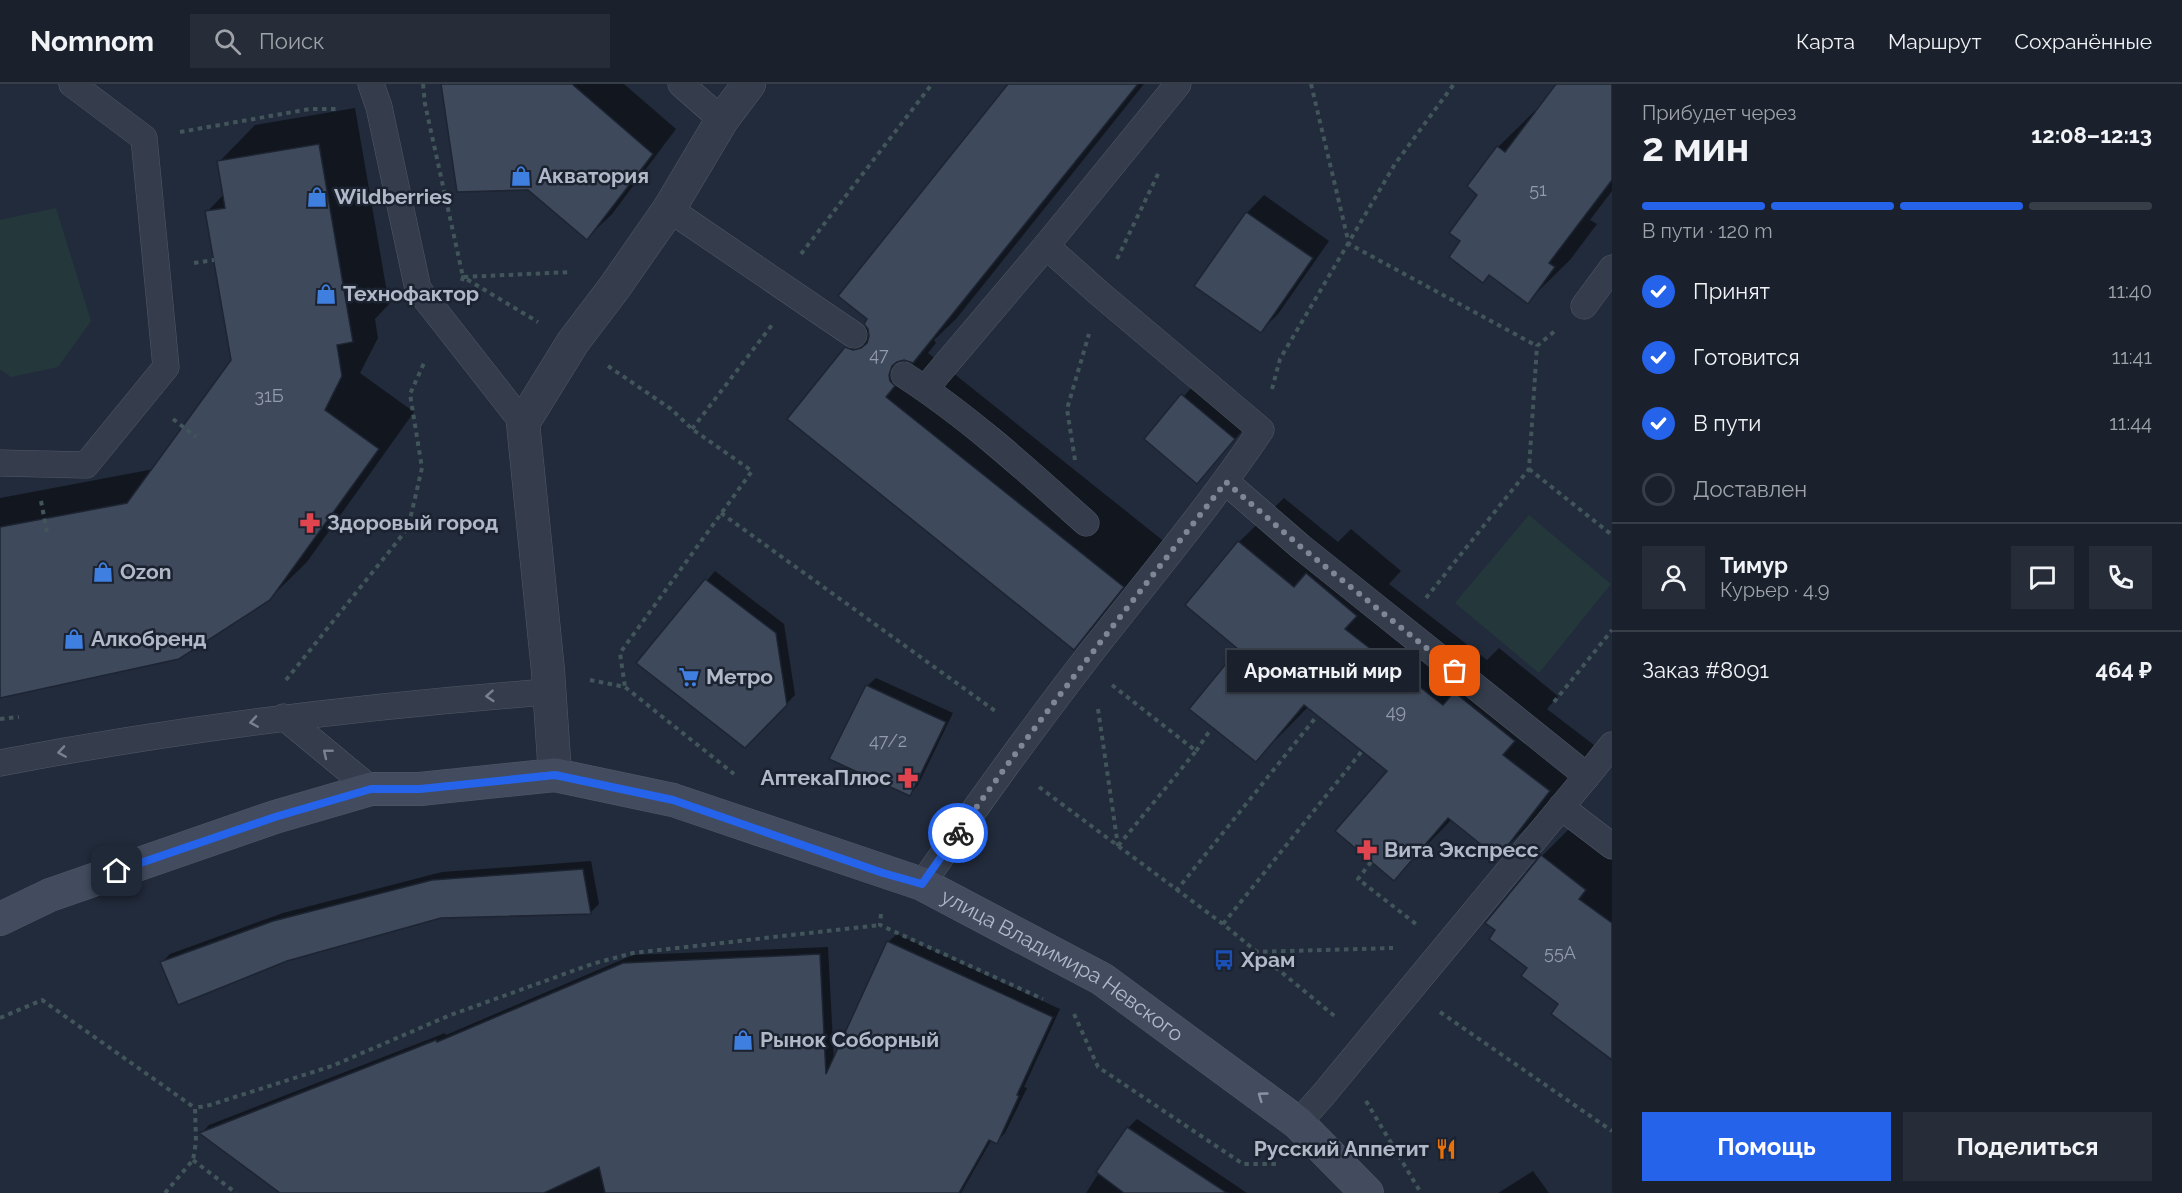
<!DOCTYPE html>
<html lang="ru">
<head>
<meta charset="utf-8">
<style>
	body { margin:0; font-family:Raleway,sans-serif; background:#272d38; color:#f1f3f6; height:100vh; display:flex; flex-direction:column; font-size:22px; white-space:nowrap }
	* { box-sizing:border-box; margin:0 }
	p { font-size:20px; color:#9fa3a9 }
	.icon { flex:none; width:33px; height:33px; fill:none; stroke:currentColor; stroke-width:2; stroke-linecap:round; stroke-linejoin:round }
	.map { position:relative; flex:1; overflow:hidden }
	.panel { display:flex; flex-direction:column; background:#1a202c; width:570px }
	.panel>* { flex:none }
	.pin { position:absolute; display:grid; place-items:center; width:51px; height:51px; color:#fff; margin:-26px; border-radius:12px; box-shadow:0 3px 9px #0006 }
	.courier { position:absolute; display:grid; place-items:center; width:60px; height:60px; margin:-30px; border:4px solid #2563eb; border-radius:50%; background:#fff; color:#222; box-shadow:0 2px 8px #0007 }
	.bubble { position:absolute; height:42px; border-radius:0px; background:#1a202c; box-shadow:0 2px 4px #0004,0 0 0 2px #383e48; font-size:20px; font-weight:700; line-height:42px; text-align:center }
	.headline em { font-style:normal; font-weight:700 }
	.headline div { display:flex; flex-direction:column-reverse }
	.headline { display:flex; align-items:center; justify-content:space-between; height:102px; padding:0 30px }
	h1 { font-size:39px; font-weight:700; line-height:45px }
	.bar { display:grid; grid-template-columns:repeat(4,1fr); gap:9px 6px; align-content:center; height:72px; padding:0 30px }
	.bar i { height:8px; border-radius:4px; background:#383e48 }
	.bar .selected { background:#2563eb }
	.bar p { grid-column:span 4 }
	.line { display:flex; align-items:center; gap:15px; padding:0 30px; border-top:2px solid #383e48 }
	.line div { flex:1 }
	.round { display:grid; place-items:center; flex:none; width:63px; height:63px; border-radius:0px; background:#272d38 }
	ol { padding:0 30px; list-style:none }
	li { display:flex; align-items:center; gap:18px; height:66px }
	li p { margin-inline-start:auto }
	li .icon { padding:6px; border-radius:50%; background:#2563eb; color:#fff; stroke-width:4 }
	li:last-child { color:#9fa3a9 }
	li i { width:33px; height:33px; border:3px solid #383e48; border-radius:50% }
	.button { display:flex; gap:12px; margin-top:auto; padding:12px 30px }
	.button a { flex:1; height:69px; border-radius:0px; background:#2563eb; color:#fff; font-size:24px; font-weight:700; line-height:69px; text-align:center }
	.button a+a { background:#272d38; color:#f1f3f6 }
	header { display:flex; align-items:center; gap:36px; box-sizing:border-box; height:84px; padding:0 30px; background:#1a202c; border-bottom:2px solid #383e48 }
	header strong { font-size:28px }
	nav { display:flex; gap:33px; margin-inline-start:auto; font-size:21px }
	.search { width:420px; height:54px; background:#272d38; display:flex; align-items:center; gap:15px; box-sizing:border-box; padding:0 21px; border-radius:0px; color:#9fa3a9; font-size:22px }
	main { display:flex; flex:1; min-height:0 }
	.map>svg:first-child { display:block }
	.green { fill:#24383c }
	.shadow { fill:#0007 }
	.building { fill:#3e495b; stroke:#1d2432; stroke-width:1.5 }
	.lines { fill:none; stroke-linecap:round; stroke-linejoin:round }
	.lane-casing { stroke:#515866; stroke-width:27 }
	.street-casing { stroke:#515866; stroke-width:34 }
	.secondary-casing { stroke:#515866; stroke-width:34 }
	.path { stroke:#41555a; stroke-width:4; stroke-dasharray:4.5 4.5; stroke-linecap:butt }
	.lane { stroke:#353d4c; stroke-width:26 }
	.street { stroke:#353d4c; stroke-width:33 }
	.secondary { stroke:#434c5f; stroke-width:33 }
	.oneway { stroke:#798190 }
	.oneway2 { stroke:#8a92a3 }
	.done { stroke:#7f8796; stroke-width:6; stroke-dasharray:0 10.8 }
	.route { stroke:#2563eb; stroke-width:8 }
	.labels { text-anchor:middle; stroke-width:5; stroke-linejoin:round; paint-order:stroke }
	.number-label { font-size:18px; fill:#949cac }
	.poi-label { font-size:21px; font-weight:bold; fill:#b1b8c7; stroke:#1b2230; text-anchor:start }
	.street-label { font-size:21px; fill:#b1b8c7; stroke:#1b2230 }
</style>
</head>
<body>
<header>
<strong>Nomnom</strong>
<div class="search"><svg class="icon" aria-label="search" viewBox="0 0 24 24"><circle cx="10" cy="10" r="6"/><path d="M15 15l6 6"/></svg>Поиск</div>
<nav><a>Карта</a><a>Маршрут</a><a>Сохранённые</a></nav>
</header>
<main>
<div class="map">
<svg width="1612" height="1109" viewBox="0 0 1612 1109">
	<rect width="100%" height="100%" fill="#222b3b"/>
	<!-- green -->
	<g class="green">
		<polygon points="56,124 91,237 58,283 11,293 0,285 0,136"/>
		<polygon points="1529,431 1611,500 1539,589 1455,519"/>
	</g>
	<!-- shadow -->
	<g class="shadow">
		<polygon points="443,0 624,0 676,45 612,130 587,154"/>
		<polygon points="1010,0 1144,0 956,235 934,256 936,259 928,269 1166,459 1117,521 1074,564 846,264 867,242"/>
		<polygon points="1557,0 1612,0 1612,107 1590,136 1597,140 1570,176 1527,218 1490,190 1483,197 1462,157 1498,63 1541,21"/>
		<polygon points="355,24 389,220 375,235 378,254 360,289 414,328 307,478 269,515 0,613 0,414 154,385 233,277 207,128 224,110 219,78 255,41"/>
		<polygon points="1264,111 1329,157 1278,230 1261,247 1196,201 1247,129"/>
		<polygon points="1200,294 1251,337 1197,398 1146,355"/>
		<polygon points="1284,414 1338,458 1351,445 1401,487 1389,500 1487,576 1499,564 1558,612 1547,625 1594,661 1543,727 1498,772 1452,735 1394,795 1389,687 1308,623 1256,676 1240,565 1239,458"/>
		<polygon points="715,487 784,540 795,611 745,662 638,578"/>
		<polygon points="876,594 953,629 918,701 910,710 867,602"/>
		<polygon points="1584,730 1612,750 1612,974 1560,920 1529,883 1542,772"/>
		<polygon points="591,777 599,820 591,828 440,832 286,875 162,878 170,870 283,829 442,788"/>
		<polygon points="897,850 1060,925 1024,1003 1027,1004 1005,1049 996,1058 992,1055 961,1109 282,1109 202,1049 209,1041 445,949 446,951 633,871 828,863 834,977 888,858"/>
		<polygon points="1137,1035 1247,1109 1086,1109 1128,1044"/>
		<polygon points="1533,1087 1549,1109 1498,1109"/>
	</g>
	<!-- building -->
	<g class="building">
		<polygon points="441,0 572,0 653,70 587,156 528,106 457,108"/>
		<polygon points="1008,0 1138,0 913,279 904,276 897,278 892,282 889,291 890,297 895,302 886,313 1124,503 1074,566 787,335 845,263 853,266 861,264 867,259 869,252 868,245 864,240 867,235 838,212"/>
		<polygon points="1556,0 1612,0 1612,96 1549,179 1555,183 1528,220 1489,191 1483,199 1449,173 1460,157 1449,149 1477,111 1467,102 1497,62 1505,68"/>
		<polygon points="319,60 353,258 337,261 342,292 325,326 379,365 270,516 179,575 0,614 0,443 127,419 231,276 205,127 225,124 217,77"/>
		<polygon points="1246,128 1313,174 1261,249 1194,202"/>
		<polygon points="1181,310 1235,355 1197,400 1144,355"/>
		<polygon points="1238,457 1294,503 1306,489 1357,532 1345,545 1443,621 1454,608 1515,657 1503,671 1550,707 1498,774 1448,734 1394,797 1335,747 1387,687 1304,621 1256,678 1189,625 1238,565 1185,521"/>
		<polygon points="705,495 776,549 787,621 745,664 636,579"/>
		<polygon points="866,601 946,638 910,712 829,675"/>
		<polygon points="1541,771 1586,806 1579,815 1612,839 1612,976 1551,930 1558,920 1521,892 1527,884 1489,855 1495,846 1485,839"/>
		<polygon points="583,785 591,830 441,834 287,877 178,921 160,878 273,837 432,796"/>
		<polygon points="887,857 1053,933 1017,1011 1019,1012 997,1060 989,1056 959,1109 605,1109 599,1083 544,1109 280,1109 199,1049 436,956 437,958 623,879 820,870 826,990"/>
		<polygon points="1127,1043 1227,1109 1124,1109 1096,1088"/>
	</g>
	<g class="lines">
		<!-- lane casing -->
		<g class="lane-casing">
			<g id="lane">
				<polyline points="371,0 379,23 418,205 523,339"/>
				<polyline points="681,0 722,36"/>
				<polyline points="669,125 854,251"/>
				<polyline points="1584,222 1612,184"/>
				<path d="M904,291c65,42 124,96 182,148"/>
				<polyline points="925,305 1046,162 1178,0"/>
				<polyline points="0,379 86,381 166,283 144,54 72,0"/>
				<polyline points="1226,398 1301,463 1587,692 1612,661"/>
				<polyline points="284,633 371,705"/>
				<path d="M0,679c181,-35 364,-57 548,-71"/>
				<polyline points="1561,723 1612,762"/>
				<path d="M922,800c53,-76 107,-151 164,-225 59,-76 121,-149 175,-229l-161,-136 -54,-48"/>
				<polyline points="1298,1039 1323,1011 1587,692"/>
			</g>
		</g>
		<!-- street casing -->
		<g class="street-casing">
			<polyline id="street" points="555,691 548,587 523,339 573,258 614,204 669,125 722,36 749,0"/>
		</g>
		<!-- secondary casing -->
		<g class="secondary-casing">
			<g id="secondary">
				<path id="s1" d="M0,835l50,-24 225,-78 96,-28h49l135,-14 118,25 249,84 180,95 196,144 69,70"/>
			</g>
		</g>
		<!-- path -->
		<g class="path">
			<polyline points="423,0 425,20 463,193 571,188"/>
			<polyline points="1311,0 1349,160 1537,262"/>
			<polyline points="180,48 310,25 339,25"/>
			<polyline points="801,170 932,0"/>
			<polyline points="1117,175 1159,88"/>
			<polyline points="194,179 214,176"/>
			<polyline points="462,197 463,193 538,238"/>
			<polyline points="608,282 671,325 692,345 752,387 620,569 625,603"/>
			<polyline points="1272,305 1280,275 1395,80 1454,0"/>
			<polyline points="173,335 196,353"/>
			<polyline points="692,345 772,241"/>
			<polyline points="1075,376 1067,325 1089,250"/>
			<polyline points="1529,385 1612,451"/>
			<polyline points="41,417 47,448"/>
			<polyline points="721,429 998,629"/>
			<polyline points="1426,514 1529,385 1537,262 1556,246"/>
			<polyline points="286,596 408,444 422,384 410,310 425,277"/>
			<polyline points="590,596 625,603 734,690"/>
			<polyline points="1112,601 1196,667 1118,762"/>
			<polyline points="1554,618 1612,546"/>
			<polyline points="1098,625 1118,762"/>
			<polyline points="0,635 19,633"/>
			<polyline points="1196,667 1211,645"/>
			<polyline points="1039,703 1223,840 1337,934"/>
			<polyline points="1371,778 1358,795 1416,840"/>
			<polyline points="1176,807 1317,632"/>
			<polyline points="881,830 880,841 1043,915"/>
			<polyline points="1223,840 1362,667"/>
			<polyline points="1254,868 1393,864"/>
			<polyline points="1440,928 1612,1047"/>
			<polyline points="1074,930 1098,983 1243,1080 1278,1080"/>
			<polyline points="0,934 42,916 195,1024"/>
			<polyline points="1366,1017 1421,1109"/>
			<polyline points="193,1076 236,1109"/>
			<polyline points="165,1109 193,1076 196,1058 195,1024 210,1021 332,982 448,932 592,880 633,869 880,841"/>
		</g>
		<!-- lane -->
		<use href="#lane" class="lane"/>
		<!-- street -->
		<use href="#street" class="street"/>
		<!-- secondary -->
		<use href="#secondary" class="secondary"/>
	</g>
	<!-- one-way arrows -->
	<defs><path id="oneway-chevron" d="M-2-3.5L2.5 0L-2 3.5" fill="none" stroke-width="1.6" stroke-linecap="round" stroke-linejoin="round" transform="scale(1.5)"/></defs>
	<g class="oneway">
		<use href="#oneway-chevron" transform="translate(490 612) rotate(176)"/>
		<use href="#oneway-chevron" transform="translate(254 638) rotate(171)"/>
		<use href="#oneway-chevron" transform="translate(62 668) rotate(171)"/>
		<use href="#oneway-chevron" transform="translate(327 669) rotate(-141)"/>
	</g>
	<use class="oneway2" href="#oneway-chevron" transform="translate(1262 1012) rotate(-144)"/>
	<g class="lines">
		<!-- done -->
		<path class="done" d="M958,749c85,-120 177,-235 268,-351l75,65 154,124"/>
		<!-- route -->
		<polyline class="route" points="117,787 275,733 371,705 420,705 555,691 673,716 883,789 922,800 958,749"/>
	</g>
	<!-- icons -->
	<defs>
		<g id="shop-bare" transform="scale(1.62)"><path d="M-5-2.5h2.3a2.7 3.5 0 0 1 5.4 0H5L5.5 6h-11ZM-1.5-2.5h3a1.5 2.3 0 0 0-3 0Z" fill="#3f7fe0" stroke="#1b2230" stroke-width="2.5" paint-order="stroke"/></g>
		<g id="pharmacy-bare" transform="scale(1.62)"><path d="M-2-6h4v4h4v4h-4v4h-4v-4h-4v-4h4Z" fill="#e0444e" stroke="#1b2230" stroke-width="2.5" paint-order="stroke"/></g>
		<g id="supermarket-bare" transform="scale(1.62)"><path d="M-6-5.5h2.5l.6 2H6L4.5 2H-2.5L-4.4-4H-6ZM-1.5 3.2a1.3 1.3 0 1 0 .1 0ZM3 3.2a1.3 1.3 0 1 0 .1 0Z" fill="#3f7fe0" stroke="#1b2230" stroke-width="2.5" paint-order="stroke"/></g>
		<g id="bus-bare" transform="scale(1.62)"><path d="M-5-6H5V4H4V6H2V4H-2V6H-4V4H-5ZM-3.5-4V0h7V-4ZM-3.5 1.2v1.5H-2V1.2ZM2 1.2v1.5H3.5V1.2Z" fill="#1a4fb4" stroke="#1b2230" stroke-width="2.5" paint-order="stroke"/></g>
		<g id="restaurant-bare" transform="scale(1.62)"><path d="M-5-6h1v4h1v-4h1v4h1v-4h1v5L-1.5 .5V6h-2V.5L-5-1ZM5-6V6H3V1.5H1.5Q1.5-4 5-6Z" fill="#e8710a" stroke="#1b2230" stroke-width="2.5" paint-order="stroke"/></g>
	</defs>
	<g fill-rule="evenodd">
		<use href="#shop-bare" x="521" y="92"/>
		<use href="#shop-bare" x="317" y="113"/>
		<use href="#shop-bare" x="326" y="210"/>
		<use href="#pharmacy-bare" x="310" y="439"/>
		<use href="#shop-bare" x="103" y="488"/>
		<use href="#shop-bare" x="74" y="555"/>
		<use href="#supermarket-bare" x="689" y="593"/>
		<use href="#pharmacy-bare" x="908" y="694"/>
		<use href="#pharmacy-bare" x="1367" y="766"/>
		<use href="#bus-bare" x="1224" y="876"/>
		<use href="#shop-bare" x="743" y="956"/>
		<use href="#restaurant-bare" x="1446" y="1065"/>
	</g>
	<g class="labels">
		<!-- number labels -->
		<g class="number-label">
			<text x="1538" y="112">51</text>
			<text x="879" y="277">47</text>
			<text x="269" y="318">31Б</text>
			<text x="1396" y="634">49</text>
			<text x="888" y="663">47/2</text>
			<text x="1560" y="875">55А</text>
		</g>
		<!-- poi labels -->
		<g class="poi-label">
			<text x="538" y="99">Акватория</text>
			<text x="334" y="120">Wildberries</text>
			<text x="343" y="217">Технофактор</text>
			<text x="327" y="446">Здоровый город</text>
			<text x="120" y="495">Ozon</text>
			<text x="91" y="562">Алкобренд</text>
			<text x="706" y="600">Метро</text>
			<text x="891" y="701" text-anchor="end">АптекаПлюс</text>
			<text x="1384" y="773">Вита Экспресс</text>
			<text x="1241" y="883">Храм</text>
			<text x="760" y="963">Рынок Соборный</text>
			<text x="1429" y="1072" text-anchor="end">Русский Аппетит</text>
		</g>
		<!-- street labels -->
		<g class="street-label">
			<text dy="7" stroke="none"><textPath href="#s1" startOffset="1124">улица Владимира Невского</textPath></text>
		</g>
	</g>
</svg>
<div class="pin" style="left:1455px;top:587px;background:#ea580c"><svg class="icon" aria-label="bag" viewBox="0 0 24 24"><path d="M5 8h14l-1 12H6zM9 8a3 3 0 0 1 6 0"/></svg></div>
<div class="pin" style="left:117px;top:787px;background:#1f2937"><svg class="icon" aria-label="home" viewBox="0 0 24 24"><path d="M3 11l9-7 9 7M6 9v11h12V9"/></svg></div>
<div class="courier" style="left:958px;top:749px"><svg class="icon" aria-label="bike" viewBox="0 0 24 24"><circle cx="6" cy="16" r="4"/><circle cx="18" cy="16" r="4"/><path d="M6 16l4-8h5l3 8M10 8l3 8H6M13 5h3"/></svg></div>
<div class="bubble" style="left:1227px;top:566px;width:192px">Ароматный мир</div>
</div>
<section class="panel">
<div class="headline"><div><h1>2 мин</h1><p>Прибудет через</p></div><em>12:08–12:13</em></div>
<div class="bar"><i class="selected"></i><i class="selected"></i><i class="selected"></i><i></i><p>В пути · 120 m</p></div>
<ol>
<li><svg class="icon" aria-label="check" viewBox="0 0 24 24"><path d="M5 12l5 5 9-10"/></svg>Принят<p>11:40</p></li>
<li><svg class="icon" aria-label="check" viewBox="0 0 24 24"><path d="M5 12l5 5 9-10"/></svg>Готовится<p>11:41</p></li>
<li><svg class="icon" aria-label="check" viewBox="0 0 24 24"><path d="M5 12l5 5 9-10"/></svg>В пути<p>11:44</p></li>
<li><i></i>Доставлен</li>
</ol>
<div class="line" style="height:108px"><a class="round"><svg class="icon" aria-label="person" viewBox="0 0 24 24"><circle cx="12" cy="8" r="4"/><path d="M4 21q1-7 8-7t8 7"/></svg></a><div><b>Тимур</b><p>Курьер · 4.9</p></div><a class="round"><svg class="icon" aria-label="chat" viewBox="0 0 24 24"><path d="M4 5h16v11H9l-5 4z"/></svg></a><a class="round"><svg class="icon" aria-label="phone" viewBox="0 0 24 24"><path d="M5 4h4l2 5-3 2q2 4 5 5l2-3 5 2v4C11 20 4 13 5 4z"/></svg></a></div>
<div class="line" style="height:78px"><div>Заказ #8091</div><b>464 ₽</b></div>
<div class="button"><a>Помощь</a><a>Поделиться</a></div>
</section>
</main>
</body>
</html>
